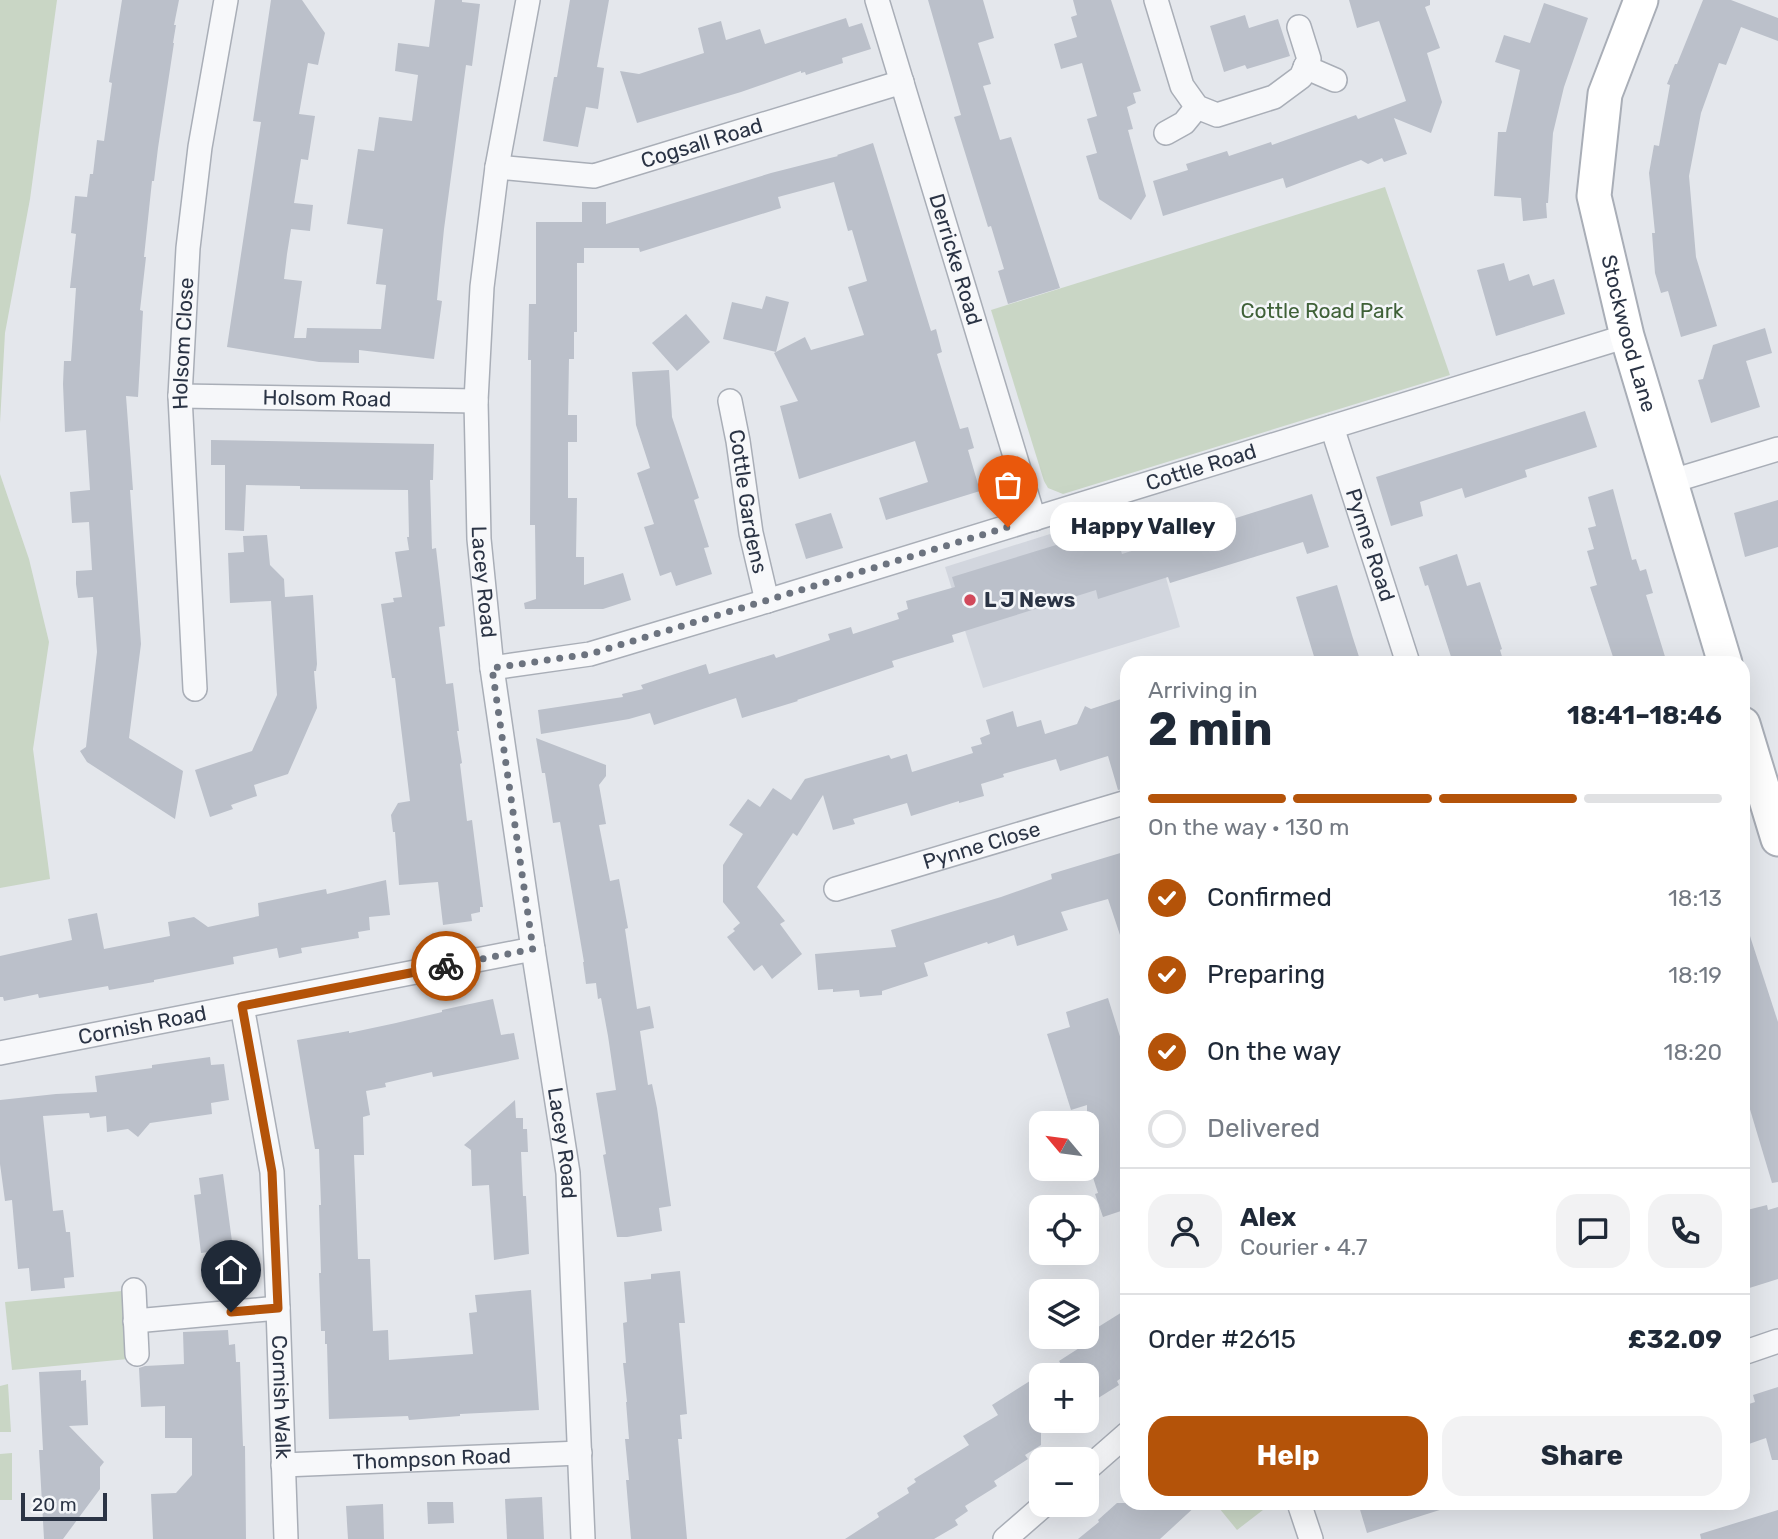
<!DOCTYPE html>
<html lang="en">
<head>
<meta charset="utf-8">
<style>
	body { margin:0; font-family:Rubik,sans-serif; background:#f2f2f3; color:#1f2937; height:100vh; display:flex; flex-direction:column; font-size:26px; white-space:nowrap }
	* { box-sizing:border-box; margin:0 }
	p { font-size:23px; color:#747a83 }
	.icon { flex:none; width:38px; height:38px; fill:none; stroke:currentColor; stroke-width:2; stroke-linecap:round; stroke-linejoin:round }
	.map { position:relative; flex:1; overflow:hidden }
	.details { position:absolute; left:1120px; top:656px; width:630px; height:854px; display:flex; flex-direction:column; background:#fff; border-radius:21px; box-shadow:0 7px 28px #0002 }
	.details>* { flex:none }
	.needle { width:46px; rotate:299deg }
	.controls { position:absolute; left:1029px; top:1111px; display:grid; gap:14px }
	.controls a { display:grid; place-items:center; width:70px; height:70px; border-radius:14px; background:#fff; box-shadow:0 7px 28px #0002; font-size:35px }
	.scale { position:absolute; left:21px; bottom:18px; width:86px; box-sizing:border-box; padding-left:7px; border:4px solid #2b3445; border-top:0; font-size:19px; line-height:24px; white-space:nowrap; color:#2b3445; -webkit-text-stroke:5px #f4f6f9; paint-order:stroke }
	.pin { position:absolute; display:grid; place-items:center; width:60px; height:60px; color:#fff; margin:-72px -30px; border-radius:50% 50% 50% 0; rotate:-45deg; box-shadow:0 0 7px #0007 }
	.pin .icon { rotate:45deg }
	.courier { position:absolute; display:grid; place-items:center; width:70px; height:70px; margin:-35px; border:5px solid #b45309; border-radius:50%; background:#fff; color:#222; box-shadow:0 2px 9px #0007 }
	.bubble { position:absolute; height:49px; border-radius:21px; background:#fff; box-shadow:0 7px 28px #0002; font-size:23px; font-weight:700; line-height:49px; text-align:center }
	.summary em { font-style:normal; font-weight:700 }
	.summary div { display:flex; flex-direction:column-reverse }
	.summary { display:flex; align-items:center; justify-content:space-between; height:119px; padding:0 28px }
	h1 { font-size:46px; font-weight:700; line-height:52px }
	.bar { display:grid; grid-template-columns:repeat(4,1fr); gap:10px 7px; align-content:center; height:84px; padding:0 28px }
	.bar i { height:9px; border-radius:5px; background:#e0e1e3 }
	.bar .active { background:#b45309 }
	.bar p { grid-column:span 4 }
	.line { display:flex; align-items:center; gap:18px; padding:0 28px; border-top:2px solid #e0e1e3 }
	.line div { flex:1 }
	.round { display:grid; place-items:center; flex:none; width:74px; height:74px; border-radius:21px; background:#f2f2f3 }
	ol { padding:0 28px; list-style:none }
	li { display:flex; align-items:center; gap:21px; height:77px }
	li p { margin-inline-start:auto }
	li .icon { padding:7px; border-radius:50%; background:#b45309; color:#fff; stroke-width:4 }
	li:last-child { color:#747a83 }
	li i { width:38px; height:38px; border:4px solid #e0e1e3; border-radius:50% }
	.cta { display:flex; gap:14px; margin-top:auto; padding:14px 28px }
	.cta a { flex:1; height:80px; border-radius:21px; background:#b45309; color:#fff; font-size:28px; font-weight:700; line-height:80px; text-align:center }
	.cta a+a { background:#f2f2f3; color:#1f2937 }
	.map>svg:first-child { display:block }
	.built { fill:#d2d6de }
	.green { fill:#c9d6c5 }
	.building { fill:#bbc0ca }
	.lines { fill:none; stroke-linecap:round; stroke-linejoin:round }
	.street-casing { stroke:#a9aeb7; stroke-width:26 }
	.secondary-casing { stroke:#a9aeb7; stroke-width:37 }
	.street { stroke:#f7f8fa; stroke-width:23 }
	.secondary { stroke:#fff; stroke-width:33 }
	.done { stroke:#6c737f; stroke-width:7; stroke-dasharray:0 12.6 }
	.route { stroke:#b45309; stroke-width:9 }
	.poi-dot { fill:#d1495b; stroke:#f4f6f9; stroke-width:2.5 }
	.labels { text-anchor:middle; stroke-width:5; stroke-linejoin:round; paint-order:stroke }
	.street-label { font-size:21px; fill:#2b3445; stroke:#f4f6f9 }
	.park-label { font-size:21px; fill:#3f6138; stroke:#f4f6f9 }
	.poi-label { font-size:21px; font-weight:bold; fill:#2b3445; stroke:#f4f6f9; text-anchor:start }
</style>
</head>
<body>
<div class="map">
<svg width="1778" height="1539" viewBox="0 0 1778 1539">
	<rect width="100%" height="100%" fill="#e4e7ec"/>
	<!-- built -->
	<polygon class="built" points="1145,504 1180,627 983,688 945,567"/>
	<!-- green -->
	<g class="green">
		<polygon points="0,0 57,0 30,199 5,333 0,423"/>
		<polygon points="1385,187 1450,375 1063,494 1048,488 1044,481 991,310"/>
		<polygon points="0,474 29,559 49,642 33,749 50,879 0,888"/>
		<polygon points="122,1291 128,1359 12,1370 5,1302"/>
		<polygon points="8,1384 11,1432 0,1432 0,1386"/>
		<polygon points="12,1453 12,1500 0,1500 0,1454"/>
		<polygon points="1215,1503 1272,1503 1237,1530"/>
	</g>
	<!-- building -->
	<g class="building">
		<polygon points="122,0 179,0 174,25 176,25 173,43 174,43 158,148 154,181 152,181 144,257 146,257 140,310 143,311 138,397 126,396 133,490 130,490 141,644 129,738 183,771 175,819 87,762 80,751 86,747 97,652 93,597 78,598 76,584 76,571 92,570 89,522 72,523 71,508 70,492 90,490 86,430 65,432 63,384 64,361 71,361 76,288 70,288 76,234 71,233 75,196 87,197 90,174 93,174 97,140 104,141 112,83 109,82"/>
		<polygon points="271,0 302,0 325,33 318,65 308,63 299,114 315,116 308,160 301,159 294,203 313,205 310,231 291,229 287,254 284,279 302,281 294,338 306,338 307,328 381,329 386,285 376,284 383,229 347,224 358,149 374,151 379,117 412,121 418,75 395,71 398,43 429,47 435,0 462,0 462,2 480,4 472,66 466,65 444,229 437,300 442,301 434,359 359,350 359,363 319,362 227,347 261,122 253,121"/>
		<polygon points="570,0 609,0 597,67 604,68 598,109 586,107 578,147 543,141 554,77 557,77"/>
		<polygon points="928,0 983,0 994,38 978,43 991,84 983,86 1000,140 1011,137 1060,288 1008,304 998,271 1004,269 991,226 988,227 954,117 961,115"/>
		<polygon points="1073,0 1111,0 1141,91 1133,93 1136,103 1127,107 1133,129 1128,130 1146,196 1131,220 1099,199 1086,156 1097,153 1087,119 1097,116 1082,63 1061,69 1054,44 1077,37 1071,17 1077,15"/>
		<polygon points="1349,0 1430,0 1430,5 1425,7 1440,48 1427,53 1442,102 1431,133 1394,118 1407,154 1384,162 1382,158 1368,164 1361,160 1286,188 1283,178 1163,216 1153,181 1188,170 1186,164 1227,151 1229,156 1271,142 1272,145 1356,115 1358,119 1406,101 1379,21 1357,28"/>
		<polygon points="1703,0 1731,0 1778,18 1778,41 1741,27 1726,65 1719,63 1701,113 1689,176 1696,257 1717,326 1681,337 1668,291 1661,293 1655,273 1652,233 1655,233 1649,173 1654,145 1659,146 1670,85 1667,84 1675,64 1677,64"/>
		<polygon points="1544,3 1588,18 1564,87 1553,133 1548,203 1546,203 1547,218 1523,221 1521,198 1494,196 1498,132 1506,132 1520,70 1495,62 1504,35 1530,43"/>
		<polygon points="1245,15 1249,28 1278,19 1290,56 1247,69 1245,65 1224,72 1210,26"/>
		<polygon points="846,18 849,27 862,23 871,49 842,58 843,63 806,75 805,72 801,73 801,71 741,92 637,123 620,71 639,74 704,53 698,28 721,21 726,40 760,29 765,44"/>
		<polygon points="873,143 931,331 936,329 942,352 937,354 960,429 968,427 974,448 968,450 980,491 886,520 879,498 928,482 915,441 799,479 780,406 798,401 774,353 805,337 811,350 864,335 848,287 867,281 852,230 848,231 834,182 778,197 781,208 640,252 639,248 584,248 584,263 577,263 577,332 574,332 574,359 569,359 568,415 577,415 577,442 568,442 568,498 577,498 576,557 584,557 584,585 623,573 631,600 603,609 525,609 524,603 536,599 535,525 530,525 531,360 528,360 529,304 536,304 536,222 582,222 582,202 606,202 606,224 771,173 838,156 837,155"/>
		<polygon points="1504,263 1509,281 1529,274 1533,286 1554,279 1565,314 1496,336 1477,270"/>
		<polygon points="766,296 789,302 776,352 723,339 732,302 762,309"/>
		<polygon points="686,314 710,342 677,371 652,343"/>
		<polygon points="1765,328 1772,353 1746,361 1760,407 1711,423 1698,380 1703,379 1713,345"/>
		<polygon points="669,370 672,417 699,498 694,500 709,547 704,548 712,574 676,586 671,572 660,576 644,527 654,524 637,473 650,468 636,425 632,372"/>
		<polygon points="1585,411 1597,447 1525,470 1527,477 1465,498 1462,488 1420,502 1423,516 1391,526 1376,477"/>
		<polygon points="211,440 434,444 433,480 430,480 432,549 436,548 445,626 439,627 446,684 453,683 459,731 457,731 462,763 460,764 467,821 472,820 483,907 480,907 480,912 471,914 472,921 443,925 438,882 399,885 395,832 393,832 391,815 398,803 410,801 395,678 392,678 381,604 394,602 393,598 402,597 395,552 409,550 407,537 409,537 408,490 300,489 300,486 246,485 244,531 225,530 225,465 211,465"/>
		<polygon points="1613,489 1632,560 1636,559 1640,571 1646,569 1653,593 1646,595 1667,663 1615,663 1590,587 1597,585 1587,551 1594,549 1588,528 1596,526 1588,497"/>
		<polygon points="1312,494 1329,547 1307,554 1303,542 1170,583 1168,577 1098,599 1096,590 952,635 954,642 892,661 894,667 797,700 798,701 742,718 736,698 654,725 650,713 629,719 541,734 538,710 623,697 622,694 643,689 641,685 706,664 709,674 774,654 776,658 830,640 828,634 851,627 853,634 899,619 897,613 908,609 906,601 955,587 952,577 1079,538 1078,533 1112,522 1122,554"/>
		<polygon points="1778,500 1778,547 1745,557 1734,513"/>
		<polygon points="831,513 843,548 806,559 795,524"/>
		<polygon points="267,535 270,565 284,579 285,597 313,595 317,664 316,671 314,671 317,708 288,774 254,785 257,796 231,805 233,809 210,817 195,770 252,751 277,695 271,601 230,603 228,553 244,552 243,536"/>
		<polygon points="1457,554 1467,586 1480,582 1502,649 1500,650 1504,663 1453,663 1428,585 1425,586 1419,567"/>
		<polygon points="1337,585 1352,635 1361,663 1316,663 1296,597"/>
		<polygon points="1127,697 1127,788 1118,790 1108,756 1060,771 1056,759 1003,774 1004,777 981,784 984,796 959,803 959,801 911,816 907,803 853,819 855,824 833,830 823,795 797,836 793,833 757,887 785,921 780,924 802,954 772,979 762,965 754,971 727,937 735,931 733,929 740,923 723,902 723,865 743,834 729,825 748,799 760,807 773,788 791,800 805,779 889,755 891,759 907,754 912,772 973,753 971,747 982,744 980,738 990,734 986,720 1013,711 1017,727 1041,720 1045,734 1077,724 1085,706 1091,709"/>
		<polygon points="536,738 606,765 606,776 599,785 606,824 599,825 610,881 619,879 628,928 625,929 637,1009 650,1006 654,1028 640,1031 648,1085 652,1084 657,1108 671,1206 659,1208 662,1231 627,1237 617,1237 603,1155 606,1154 596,1093 616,1090 608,1036 601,998 598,999 596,983 586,984 583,962 584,962 560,822 553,823 545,773 542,773"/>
		<polygon points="1127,851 1127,943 1123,944 1108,899 1061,912 1068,930 1017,946 1014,935 988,944 987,942 924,963 928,976 882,991 882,995 860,997 859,990 833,992 833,989 818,990 815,954 896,947 891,930 1001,897 1052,879 1051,874"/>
		<polygon points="386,880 390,915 369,917 370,930 358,932 359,938 301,948 302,953 279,958 277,948 233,957 234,964 154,980 154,982 109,990 108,986 39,998 38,994 4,1001 3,997 0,997 0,956 72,940 68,919 97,913 104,949 170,936 168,922 194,917 208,927 259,916 258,903 326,889 327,894"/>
		<polygon points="1743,930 1748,930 1778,1022 1778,1182 1772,1183 1743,1086"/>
		<polygon points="1108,998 1127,1059 1127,1069 1121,1071 1127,1090 1127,1209 1103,1217 1095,1194 1098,1193 1087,1159 1087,1105 1071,1110 1047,1034 1070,1027 1066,1012"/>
		<polygon points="493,999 501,1035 514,1033 519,1059 433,1077 432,1072 385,1083 386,1087 366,1091 370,1115 363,1117 364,1155 354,1155 358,1259 370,1259 373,1331 388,1330 389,1360 473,1354 469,1313 477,1312 475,1295 531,1290 539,1410 460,1414 460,1416 409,1420 408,1416 329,1419 327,1344 325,1344 325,1331 321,1331 319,1273 321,1273 319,1205 321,1205 319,1149 315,1149 297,1040 349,1031 349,1033 396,1023 442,1012 442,1010"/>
		<polygon points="210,1057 211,1065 224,1064 229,1100 211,1103 212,1114 150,1123 138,1137 128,1129 107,1132 106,1116 90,1118 89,1113 43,1116 53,1211 63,1210 66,1232 70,1232 74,1277 64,1278 65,1288 31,1291 29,1268 18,1269 12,1200 5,1201 0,1164 0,1100 56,1094 97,1092 95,1076 152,1068 152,1065"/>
		<polygon points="515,1100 516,1118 523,1118 523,1129 527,1129 528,1152 521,1152 523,1196 526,1196 529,1254 494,1260 489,1185 472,1186 471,1150 464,1145"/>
		<polygon points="223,1174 233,1249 201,1253 194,1195 201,1194 199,1178"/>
		<polygon points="1767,1205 1768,1210 1778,1207 1778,1279 1743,1290 1743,1211"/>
		<polygon points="680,1271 685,1323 679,1323 687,1414 680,1415 682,1439 678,1439 687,1539 631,1539 626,1480 629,1480 625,1439 629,1439 626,1402 627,1402 623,1363 626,1363 623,1323 627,1322 624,1282 651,1279 651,1274"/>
		<polygon points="1127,1309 1127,1374 1117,1381 1119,1385 1087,1405 1087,1376 1068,1376 1059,1361 1087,1343 1087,1334"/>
		<polygon points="228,1330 229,1345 235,1344 236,1362 240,1362 243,1446 245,1446 246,1539 153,1539 151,1494 176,1493 192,1475 192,1438 165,1438 165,1406 141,1407 139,1368 145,1366 184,1364 183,1332"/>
		<polygon points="81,1370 81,1381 86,1380 88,1425 69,1426 104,1462 100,1467 100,1489 63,1539 44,1539 39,1450 43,1450 39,1372"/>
		<polygon points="1041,1374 1041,1445 1025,1455 1028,1459 994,1481 997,1486 965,1506 968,1511 955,1520 958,1525 934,1539 845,1539 879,1517 877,1513 909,1493 907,1488 916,1482 914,1479 969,1445 963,1436 998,1415 992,1405"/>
		<polygon points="1778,1387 1778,1460 1772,1460 1766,1438 1743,1446 1743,1406 1755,1402 1753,1395"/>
		<polygon points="542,1497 544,1539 507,1539 505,1499"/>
		<polygon points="427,1502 453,1502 454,1523 428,1524"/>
		<polygon points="1117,1503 1199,1503 1160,1539 1078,1539 1099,1522 1098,1520"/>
		<polygon points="1358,1503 1445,1503 1446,1508 1367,1533"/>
		<polygon points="383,1504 384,1539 348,1539 346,1506"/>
		<polygon points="1778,1510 1778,1539 1701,1539 1700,1534"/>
	</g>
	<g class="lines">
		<!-- street casing -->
		<g class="street-casing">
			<g id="street">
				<path id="s1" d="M528,0l-31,167 -15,120 -6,114 3,138 13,129 41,281 35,224 15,366"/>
				<path id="s2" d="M877,0l157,519"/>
				<polyline points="1156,0 1182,86 1197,107 1217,115 1274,97 1301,77 1309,59 1299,27"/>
				<polyline points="1305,67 1335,80"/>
				<polyline points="1166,133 1184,123 1197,107"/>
				<path id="s3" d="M497,167l97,9 308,-94"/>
				<path id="s4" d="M180,396l296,5"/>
				<path id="s5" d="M730,401l8,40 13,92 16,68"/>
				<path id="s6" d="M1332,427l76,236"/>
				<polyline points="1669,482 1778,449"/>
				<path id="s7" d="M492,668l98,-14 177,-53 860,-265"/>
				<path id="s8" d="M195,689l-15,-293 8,-148 12,-101 26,-147"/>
				<path id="s9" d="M836,889l291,-87"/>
				<path id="s10" d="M242,1006l30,166 6,136 8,231"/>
				<path id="s11" d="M0,1053l533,-104"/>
				<polyline points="134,1290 137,1354"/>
				<polyline points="135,1321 278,1308"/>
				<polyline points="1743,1353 1778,1341"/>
				<path id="s12" d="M283,1465l297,-12"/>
				<polyline points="1087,1469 1127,1434"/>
				<polyline points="1299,1503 1311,1539"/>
				<polyline points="1005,1539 1044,1505"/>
			</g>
		</g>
		<!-- secondary casing -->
		<g class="secondary-casing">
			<g id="secondary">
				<path id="s13" d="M1641,0l-36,94 -11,102 33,140 98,327"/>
				<polyline points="1743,724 1778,839"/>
			</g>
		</g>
		<!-- street -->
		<use href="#street" class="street"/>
		<!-- secondary -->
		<use href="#secondary" class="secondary"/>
	</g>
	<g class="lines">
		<!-- done -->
		<polyline class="done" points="446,966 533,949 492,668 590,654 1008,527"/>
		<!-- route -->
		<polyline class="route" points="231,1312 278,1308 272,1172 242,1006 446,966"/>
	</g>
	<!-- markers -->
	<circle class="poi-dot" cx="970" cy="600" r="7"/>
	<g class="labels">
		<!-- street labels -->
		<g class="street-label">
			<text dy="7" stroke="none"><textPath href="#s3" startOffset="210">Cogsall Road</textPath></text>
			<text dy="7" stroke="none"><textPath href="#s2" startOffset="271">Derricke Road</textPath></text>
			<text dy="7" stroke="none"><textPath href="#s13" startOffset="345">Stockwood Lane</textPath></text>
			<text dy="7" stroke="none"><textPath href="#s8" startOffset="346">Holsom Close</textPath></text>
			<text dy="7" stroke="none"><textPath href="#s4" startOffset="147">Holsom Road</textPath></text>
			<text dy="7" stroke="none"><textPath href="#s7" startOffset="738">Cottle Road</textPath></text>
			<text dy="7" stroke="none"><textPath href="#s5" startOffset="102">Cottle Gardens</textPath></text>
			<text dy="7" stroke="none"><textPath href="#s6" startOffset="124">Pynne Road</textPath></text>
			<text dy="7" stroke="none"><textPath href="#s1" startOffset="586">Lacey Road</textPath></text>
			<text dy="7" stroke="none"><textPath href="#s9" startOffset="152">Pynne Close</textPath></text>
			<text dy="7" stroke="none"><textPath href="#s11" startOffset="145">Cornish Road</textPath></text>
			<text dy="7" stroke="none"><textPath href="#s1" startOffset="1153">Lacey Road</textPath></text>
			<text dy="7" stroke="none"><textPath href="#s10" startOffset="394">Cornish Walk</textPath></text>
			<text dy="7" stroke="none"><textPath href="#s12" startOffset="149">Thompson Road</textPath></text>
		</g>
		<!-- park labels -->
		<g class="park-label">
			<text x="1322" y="318">Cottle Road Park</text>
		</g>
		<!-- poi labels -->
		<g class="poi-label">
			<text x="984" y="607">L J News</text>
		</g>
	</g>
</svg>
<div class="controls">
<a><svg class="needle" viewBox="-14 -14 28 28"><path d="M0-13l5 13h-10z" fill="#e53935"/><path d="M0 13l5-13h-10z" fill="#747a83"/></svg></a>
<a><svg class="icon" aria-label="locate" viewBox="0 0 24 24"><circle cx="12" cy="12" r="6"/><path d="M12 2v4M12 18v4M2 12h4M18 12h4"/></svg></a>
<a><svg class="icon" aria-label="layers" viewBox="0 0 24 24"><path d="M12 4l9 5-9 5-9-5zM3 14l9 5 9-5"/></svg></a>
<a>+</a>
<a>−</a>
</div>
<div class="scale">20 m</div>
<div class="pin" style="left:1008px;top:527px;background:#ea580c"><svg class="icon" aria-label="bag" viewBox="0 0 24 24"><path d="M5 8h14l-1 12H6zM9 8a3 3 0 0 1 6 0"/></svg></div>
<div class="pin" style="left:231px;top:1312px;background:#1f2937"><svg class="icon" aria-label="home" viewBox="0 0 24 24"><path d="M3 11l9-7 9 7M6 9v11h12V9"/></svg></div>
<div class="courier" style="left:446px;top:966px"><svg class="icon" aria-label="bike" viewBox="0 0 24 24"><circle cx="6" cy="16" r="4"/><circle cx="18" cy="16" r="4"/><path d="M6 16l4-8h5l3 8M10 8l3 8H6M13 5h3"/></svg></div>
<div class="bubble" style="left:1050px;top:502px;width:186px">Happy Valley</div>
<section class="details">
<div class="summary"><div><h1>2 min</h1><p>Arriving in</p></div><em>18:41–18:46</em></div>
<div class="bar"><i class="active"></i><i class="active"></i><i class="active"></i><i></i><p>On the way · 130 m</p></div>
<ol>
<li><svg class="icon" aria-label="check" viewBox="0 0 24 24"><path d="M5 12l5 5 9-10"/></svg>Confirmed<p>18:13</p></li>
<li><svg class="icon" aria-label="check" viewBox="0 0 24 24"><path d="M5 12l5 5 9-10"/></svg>Preparing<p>18:19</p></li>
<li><svg class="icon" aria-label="check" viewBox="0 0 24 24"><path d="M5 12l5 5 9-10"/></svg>On the way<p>18:20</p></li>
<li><i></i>Delivered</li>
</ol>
<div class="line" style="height:126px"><a class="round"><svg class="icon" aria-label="person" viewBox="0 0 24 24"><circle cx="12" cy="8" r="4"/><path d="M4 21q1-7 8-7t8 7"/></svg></a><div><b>Alex</b><p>Courier · 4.7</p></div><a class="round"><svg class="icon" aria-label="chat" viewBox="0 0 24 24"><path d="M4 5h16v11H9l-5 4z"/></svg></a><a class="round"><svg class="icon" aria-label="phone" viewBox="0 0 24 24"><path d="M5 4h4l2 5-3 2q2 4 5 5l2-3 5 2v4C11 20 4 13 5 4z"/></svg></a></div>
<div class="line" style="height:91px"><div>Order #2615</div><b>£32.09</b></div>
<div class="cta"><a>Help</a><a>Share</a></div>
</section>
</div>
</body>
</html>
